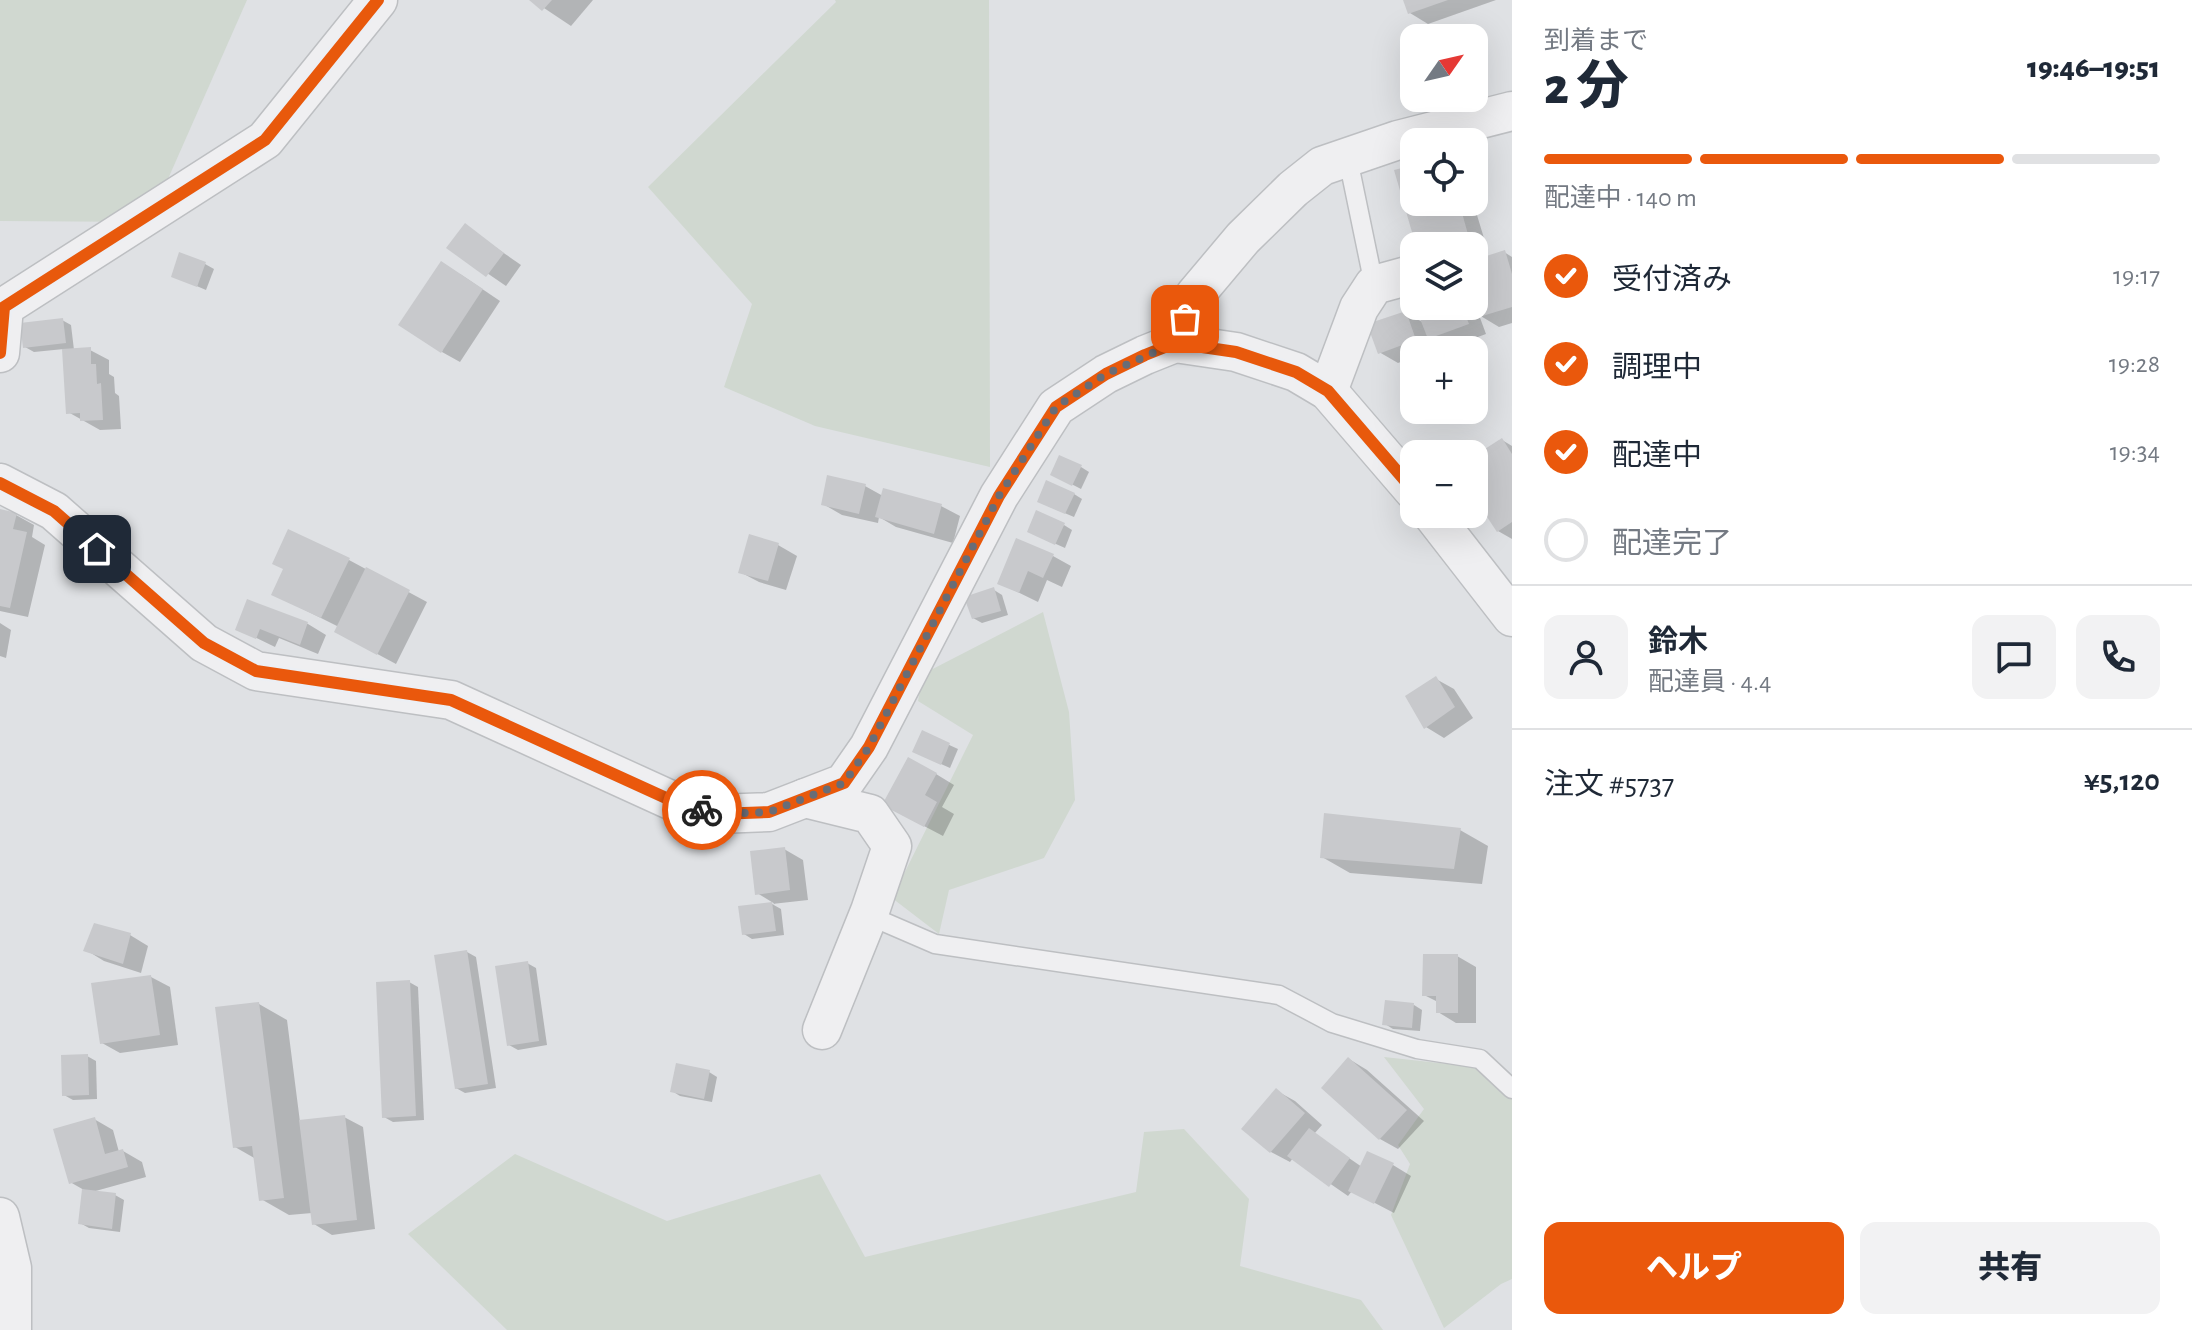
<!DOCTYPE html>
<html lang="ja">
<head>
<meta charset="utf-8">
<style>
	body { margin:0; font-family:"Alegreya Sans","Noto Sans JP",sans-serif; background:#f2f2f3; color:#1f2937; height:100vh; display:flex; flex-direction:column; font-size:30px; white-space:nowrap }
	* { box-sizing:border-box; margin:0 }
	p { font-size:26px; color:#747a83 }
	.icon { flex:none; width:44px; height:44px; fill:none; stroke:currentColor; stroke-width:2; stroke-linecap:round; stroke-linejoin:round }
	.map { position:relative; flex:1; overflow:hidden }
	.drawer { display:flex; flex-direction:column; background:#fff; width:680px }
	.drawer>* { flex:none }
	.needle { width:52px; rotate:56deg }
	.fabs { position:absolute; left:1400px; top:24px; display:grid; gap:16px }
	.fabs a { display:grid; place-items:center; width:88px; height:88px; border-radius:16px; background:#fff; box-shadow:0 8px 32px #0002; font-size:40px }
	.pin { position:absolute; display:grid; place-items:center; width:68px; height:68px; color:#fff; margin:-34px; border-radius:16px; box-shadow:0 4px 12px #0006 }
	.courier { position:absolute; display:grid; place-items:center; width:80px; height:80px; margin:-40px; border:6px solid #ea580c; border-radius:50%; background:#fff; color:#222; box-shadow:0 2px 10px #0007 }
	.summary em { font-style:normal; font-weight:800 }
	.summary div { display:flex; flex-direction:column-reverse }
	.summary { display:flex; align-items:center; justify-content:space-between; height:136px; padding:0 32px }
	h1 { font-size:52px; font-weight:800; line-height:60px }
	.bar { display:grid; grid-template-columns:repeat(4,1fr); gap:12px 8px; align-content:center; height:96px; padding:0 32px }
	.bar i { height:10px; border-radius:6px; background:#e0e1e3 }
	.bar .on { background:#ea580c }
	.bar p { grid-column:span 4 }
	.line { display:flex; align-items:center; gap:20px; padding:0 32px; border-top:2px solid #e0e1e3 }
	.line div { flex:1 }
	.round { display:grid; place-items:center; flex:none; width:84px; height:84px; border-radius:16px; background:#f2f2f3 }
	ol { padding:0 32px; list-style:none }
	li { display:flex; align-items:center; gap:24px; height:88px }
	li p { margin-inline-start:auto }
	li .icon { padding:8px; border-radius:50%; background:#ea580c; color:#fff; stroke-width:4 }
	li:last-child { color:#747a83 }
	li i { width:44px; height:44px; border:4px solid #e0e1e3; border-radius:50% }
	.button { display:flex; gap:16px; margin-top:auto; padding:16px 32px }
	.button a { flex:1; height:92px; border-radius:16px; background:#ea580c; color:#fff; font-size:32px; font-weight:800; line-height:92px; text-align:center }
	.button a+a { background:#f2f2f3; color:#1f2937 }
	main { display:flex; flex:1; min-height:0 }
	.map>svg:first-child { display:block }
	.green { fill:#d0d8d0 }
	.shadow { fill:#0003 }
	.building { fill:#c8c9cc }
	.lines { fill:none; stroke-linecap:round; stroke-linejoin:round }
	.service-casing { stroke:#bdbfc2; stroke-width:21 }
	.minor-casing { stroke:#bdbfc2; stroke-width:41 }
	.service { stroke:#efeff1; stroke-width:18 }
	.minor { stroke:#efeff1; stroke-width:38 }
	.cycleway-casing { stroke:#eceff4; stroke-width:17 }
	.cycleway { stroke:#e8590c; stroke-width:12 }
	.done { stroke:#686d77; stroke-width:8; stroke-dasharray:0 14.4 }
	.route { stroke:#ea580c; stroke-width:10 }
</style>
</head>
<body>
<main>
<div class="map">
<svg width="1512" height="1330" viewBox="0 0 1512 1330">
	<rect width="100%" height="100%" fill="#dfe1e4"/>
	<!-- green -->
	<g class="green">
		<polygon points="0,0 247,0 149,222 0,221"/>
		<polygon points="835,0 989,0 990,467 815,426 724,387 752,304 648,187 836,2"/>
		<polygon points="1043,612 1069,712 1075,800 1044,858 949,890 939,934 892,898 973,735 918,701 923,674"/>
		<polygon points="1384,1057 1476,1067 1512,1097 1512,1279 1501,1284 1444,1328 1391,1215 1410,1164 1398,1145 1424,1109"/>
		<polygon points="1184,1129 1249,1199 1240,1266 1361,1300 1383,1330 507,1330 408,1234 515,1154 667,1221 820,1174 865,1257 1136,1192 1144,1132"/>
	</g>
	<!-- shadow -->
	<g class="shadow">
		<polygon points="532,0 593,0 571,26"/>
		<polygon points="1405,0 1496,0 1428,24 1410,13"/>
		<polygon points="1414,167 1414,202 1473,202 1487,248 1474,252 1474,246 1418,246 1397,172"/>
		<polygon points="465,226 521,265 506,286 449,247"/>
		<polygon points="1504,252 1512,257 1512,323 1499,327 1479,315 1486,334 1448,348 1429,338 1434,350 1414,350 1414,357 1398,363 1379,352 1406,313 1424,323 1418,306 1474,306 1474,262"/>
		<polygon points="205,264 214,269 206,290 173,276"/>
		<polygon points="460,274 500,301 460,362 442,352"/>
		<polygon points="62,320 71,325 74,350 90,350 109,360 109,374 114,377 115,393 119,396 121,429 100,430 68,412 64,349 34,352 25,347"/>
		<polygon points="1502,440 1512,446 1512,539 1498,531 1474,493 1474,458"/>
		<polygon points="1081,467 1089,472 1081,489 1052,474"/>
		<polygon points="865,486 883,496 941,506 960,516 953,543 896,527 879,517 878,523 842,515 823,504"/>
		<polygon points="1074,494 1082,499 1074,517 1048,506"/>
		<polygon points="0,511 16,515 34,525 32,537 45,545 28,617 0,611"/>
		<polygon points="1064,525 1072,530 1065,548 1038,536"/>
		<polygon points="778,545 797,556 786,590 759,582 740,572"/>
		<polygon points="1053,556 1071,566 1062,587 1047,580 1038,602 999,583"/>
		<polygon points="349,560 427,602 396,664 355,642 339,627 273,594"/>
		<polygon points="994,590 1002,595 1008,615 982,623 973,618"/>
		<polygon points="249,601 308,624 326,635 318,654 279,638 275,647 238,629"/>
		<polygon points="0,623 11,630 6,658 0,656"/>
		<polygon points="1436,679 1454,689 1473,718 1444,738 1426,727"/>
		<polygon points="923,733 958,749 950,768 923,756"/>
		<polygon points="936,774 954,785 942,807 954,814 943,836 903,815"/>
		<polygon points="1460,830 1488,846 1482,884 1350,873 1322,857"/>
		<polygon points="784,849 803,860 808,900 772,904 781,909 784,935 752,939 744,934 740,908 775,904 757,893"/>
		<polygon points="130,935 148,946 141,973 104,961 86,950"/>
		<polygon points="467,952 476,957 496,1088 465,1093 456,1088"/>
		<polygon points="1457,956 1476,967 1476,1023 1456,1023 1438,1012 1438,1002 1424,995"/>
		<polygon points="527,963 536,968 547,1045 518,1050 509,1045"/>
		<polygon points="151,977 170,987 178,1045 120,1053 102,1043"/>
		<polygon points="409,982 418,987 424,1120 393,1122 384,1117"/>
		<polygon points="259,1004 287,1020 300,1122 344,1117 363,1127 375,1229 332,1235 314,1224 312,1213 289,1215 261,1199 256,1159 235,1147"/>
		<polygon points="1414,1005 1422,1010 1420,1031 1393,1029 1385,1024"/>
		<polygon points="87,1056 96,1061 97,1099 73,1100 64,1095"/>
		<polygon points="1349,1059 1367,1070 1424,1121 1398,1149 1380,1139"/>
		<polygon points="709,1072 717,1077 712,1102 680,1096 672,1091"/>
		<polygon points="1277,1091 1295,1101 1322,1125 1314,1134 1362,1167 1393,1165 1411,1176 1394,1213 1352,1191 1348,1196 1293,1158 1290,1162 1271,1152 1244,1128"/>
		<polygon points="94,1119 113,1130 119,1152 123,1151 142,1162 146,1177 92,1192 115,1195 124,1200 120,1232 89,1228 80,1223 84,1190 70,1182"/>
	</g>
	<!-- building -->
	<g class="building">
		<polygon points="529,0 552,0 542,11"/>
		<polygon points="1403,0 1448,0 1408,14"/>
		<polygon points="1414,165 1414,202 1459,202 1469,238 1441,246 1416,246 1394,170"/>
		<polygon points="465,223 504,253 486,277 446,248"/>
		<polygon points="1505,250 1512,274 1512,307 1479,317 1474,302 1474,260"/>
		<polygon points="179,252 206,262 197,287 171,277"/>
		<polygon points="441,261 483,289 441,353 398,325"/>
		<polygon points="1415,306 1462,306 1469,324 1428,339"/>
		<polygon points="1406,311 1416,340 1378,354 1367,324"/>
		<polygon points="63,318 66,343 23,348 20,323"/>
		<polygon points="91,347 91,364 96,364 97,384 101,383 103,420 80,421 80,413 66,414 62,349"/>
		<polygon points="1502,438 1512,454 1512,522 1497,532 1474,497 1474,456"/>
		<polygon points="1059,455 1082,465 1072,486 1050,475"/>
		<polygon points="827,475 866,484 859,514 821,505"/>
		<polygon points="1046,480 1075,493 1065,514 1037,502"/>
		<polygon points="883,488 942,504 934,534 875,517"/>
		<polygon points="0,509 17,513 13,529 27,532 10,608 0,606"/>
		<polygon points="1036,510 1065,523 1055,545 1027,532"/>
		<polygon points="288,529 350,558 321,618 271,595 283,569 272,564"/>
		<polygon points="749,534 779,543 768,581 738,573"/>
		<polygon points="1016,538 1054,554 1043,578 1028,571 1019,593 997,584"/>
		<polygon points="366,567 410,590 377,655 334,632"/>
		<polygon points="994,587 1001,611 972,619 964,597"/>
		<polygon points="247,599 308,622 300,645 260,629 256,639 235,630"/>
		<polygon points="1436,676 1455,707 1424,729 1405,696"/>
		<polygon points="922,730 950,743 941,765 912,752"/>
		<polygon points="908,757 937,773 925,795 937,802 924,827 882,805"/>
		<polygon points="1324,813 1461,828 1454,869 1320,858"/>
		<polygon points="785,847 790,890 755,895 750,851"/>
		<polygon points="772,902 776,931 742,935 738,906"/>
		<polygon points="94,923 131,933 123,964 83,951"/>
		<polygon points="467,950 488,1084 455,1089 434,955"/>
		<polygon points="1423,954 1458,954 1458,1013 1436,1013 1436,996 1422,996"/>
		<polygon points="528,961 539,1041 507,1046 495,966"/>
		<polygon points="151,975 160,1035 100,1044 91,983"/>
		<polygon points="410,980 416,1116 382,1118 376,982"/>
		<polygon points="1385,1000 1414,1003 1412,1028 1382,1025"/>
		<polygon points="259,1002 284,1198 259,1201 252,1146 233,1148 215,1007"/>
		<polygon points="88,1054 89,1095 62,1096 61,1055"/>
		<polygon points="1348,1057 1407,1110 1379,1140 1321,1088"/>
		<polygon points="676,1063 710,1070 704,1099 670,1092"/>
		<polygon points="1276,1088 1305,1113 1270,1153 1241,1129"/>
		<polygon points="345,1115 357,1220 312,1225 299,1120"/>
		<polygon points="95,1117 105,1154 123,1149 128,1167 69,1184 53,1129"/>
		<polygon points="1309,1128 1350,1158 1329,1187 1287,1156"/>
		<polygon points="1367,1151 1394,1163 1374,1204 1348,1191"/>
		<polygon points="82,1189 116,1193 112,1229 78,1224"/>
	</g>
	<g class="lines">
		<!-- service casing -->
		<g class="service-casing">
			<g id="service">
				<polyline points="1348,159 1374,285"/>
				<polyline points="870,911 884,922 935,944 1279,995 1332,1023 1417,1049 1480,1059 1512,1089"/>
			</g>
		</g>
		<!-- minor casing -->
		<g class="minor-casing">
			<g id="minor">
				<polyline points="1175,343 1195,295 1243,238 1293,189 1322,166 1398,140 1512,111"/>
				<polyline points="0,353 4,307 265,140 378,0"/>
				<polyline points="1328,391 1359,308 1374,285 1414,274"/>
				<polyline points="0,483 54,511 204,643 256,671 451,700 677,803 718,814 769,812 844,783 869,747 999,496 1056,407 1106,374 1145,355 1175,343 1236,352 1296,372 1328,391 1414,491"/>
				<polyline points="1432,514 1512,617"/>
				<polyline points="805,798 870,814 892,846 870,911 822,1030"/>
				<polyline points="0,1217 12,1268 12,1330"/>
			</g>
		</g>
		<!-- service -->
		<use href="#service" class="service"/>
		<!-- minor -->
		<use href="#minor" class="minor"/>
		<!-- cycleway casing -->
		<g class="cycleway-casing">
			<g id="cycleway">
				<polyline points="0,353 4,307 265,140 378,0"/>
				<polyline points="0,483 54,511 204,643 256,671 451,700 677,803 718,814 769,812 844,783 869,747 999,496 1056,407 1106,374 1145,355 1175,343 1236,352 1296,372 1328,391 1414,491"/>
			</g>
		</g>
		<!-- cycleway -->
		<use href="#cycleway" class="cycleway"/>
	</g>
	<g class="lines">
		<!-- done -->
		<polyline class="done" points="702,810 718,814 743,813 769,812 787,805 844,783 869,747 999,496 1056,407 1106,374 1175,343 1185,319"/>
		<!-- route -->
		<polyline class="route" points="97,549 204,643 256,671 451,700 677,803 702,810"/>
	</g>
</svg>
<div class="fabs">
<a><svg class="needle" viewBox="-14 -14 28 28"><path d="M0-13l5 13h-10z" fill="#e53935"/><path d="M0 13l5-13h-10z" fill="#747a83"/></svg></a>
<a><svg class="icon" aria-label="locate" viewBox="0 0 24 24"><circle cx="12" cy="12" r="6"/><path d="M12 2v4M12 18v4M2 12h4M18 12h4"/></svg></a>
<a><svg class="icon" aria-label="layers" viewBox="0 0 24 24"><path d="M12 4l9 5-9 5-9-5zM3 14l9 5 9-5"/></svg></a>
<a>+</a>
<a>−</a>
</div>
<div class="pin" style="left:1185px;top:319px;background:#ea580c"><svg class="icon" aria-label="bag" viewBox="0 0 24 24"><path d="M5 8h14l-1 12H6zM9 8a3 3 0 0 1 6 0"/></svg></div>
<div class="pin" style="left:97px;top:549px;background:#1f2937"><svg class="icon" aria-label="home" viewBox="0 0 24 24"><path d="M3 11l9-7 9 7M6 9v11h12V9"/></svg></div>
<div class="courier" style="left:702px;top:810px"><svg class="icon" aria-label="bike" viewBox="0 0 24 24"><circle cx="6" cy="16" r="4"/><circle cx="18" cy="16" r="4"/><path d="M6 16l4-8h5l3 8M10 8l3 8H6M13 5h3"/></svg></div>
</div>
<section class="drawer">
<div class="summary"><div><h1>2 分</h1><p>到着まで</p></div><em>19:46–19:51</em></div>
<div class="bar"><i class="on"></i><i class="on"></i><i class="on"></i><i></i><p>配達中 · 140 m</p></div>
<ol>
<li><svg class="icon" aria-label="check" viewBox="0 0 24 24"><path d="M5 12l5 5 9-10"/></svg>受付済み<p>19:17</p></li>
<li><svg class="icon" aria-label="check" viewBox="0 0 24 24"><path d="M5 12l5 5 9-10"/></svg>調理中<p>19:28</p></li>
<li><svg class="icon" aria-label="check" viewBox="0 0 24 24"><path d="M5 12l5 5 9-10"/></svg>配達中<p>19:34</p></li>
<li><i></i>配達完了</li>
</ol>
<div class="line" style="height:144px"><a class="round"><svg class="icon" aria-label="person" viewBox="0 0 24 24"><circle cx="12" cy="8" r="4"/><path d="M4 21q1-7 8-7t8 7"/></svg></a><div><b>鈴木</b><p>配達員 · 4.4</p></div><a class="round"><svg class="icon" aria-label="chat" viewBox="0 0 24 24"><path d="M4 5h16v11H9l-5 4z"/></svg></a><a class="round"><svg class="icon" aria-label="phone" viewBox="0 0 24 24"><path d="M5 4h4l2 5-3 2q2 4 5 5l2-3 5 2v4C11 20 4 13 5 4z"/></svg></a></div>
<div class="line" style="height:104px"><div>注文 #5737</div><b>¥5,120</b></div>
<div class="button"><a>ヘルプ</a><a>共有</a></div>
</section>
</main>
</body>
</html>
